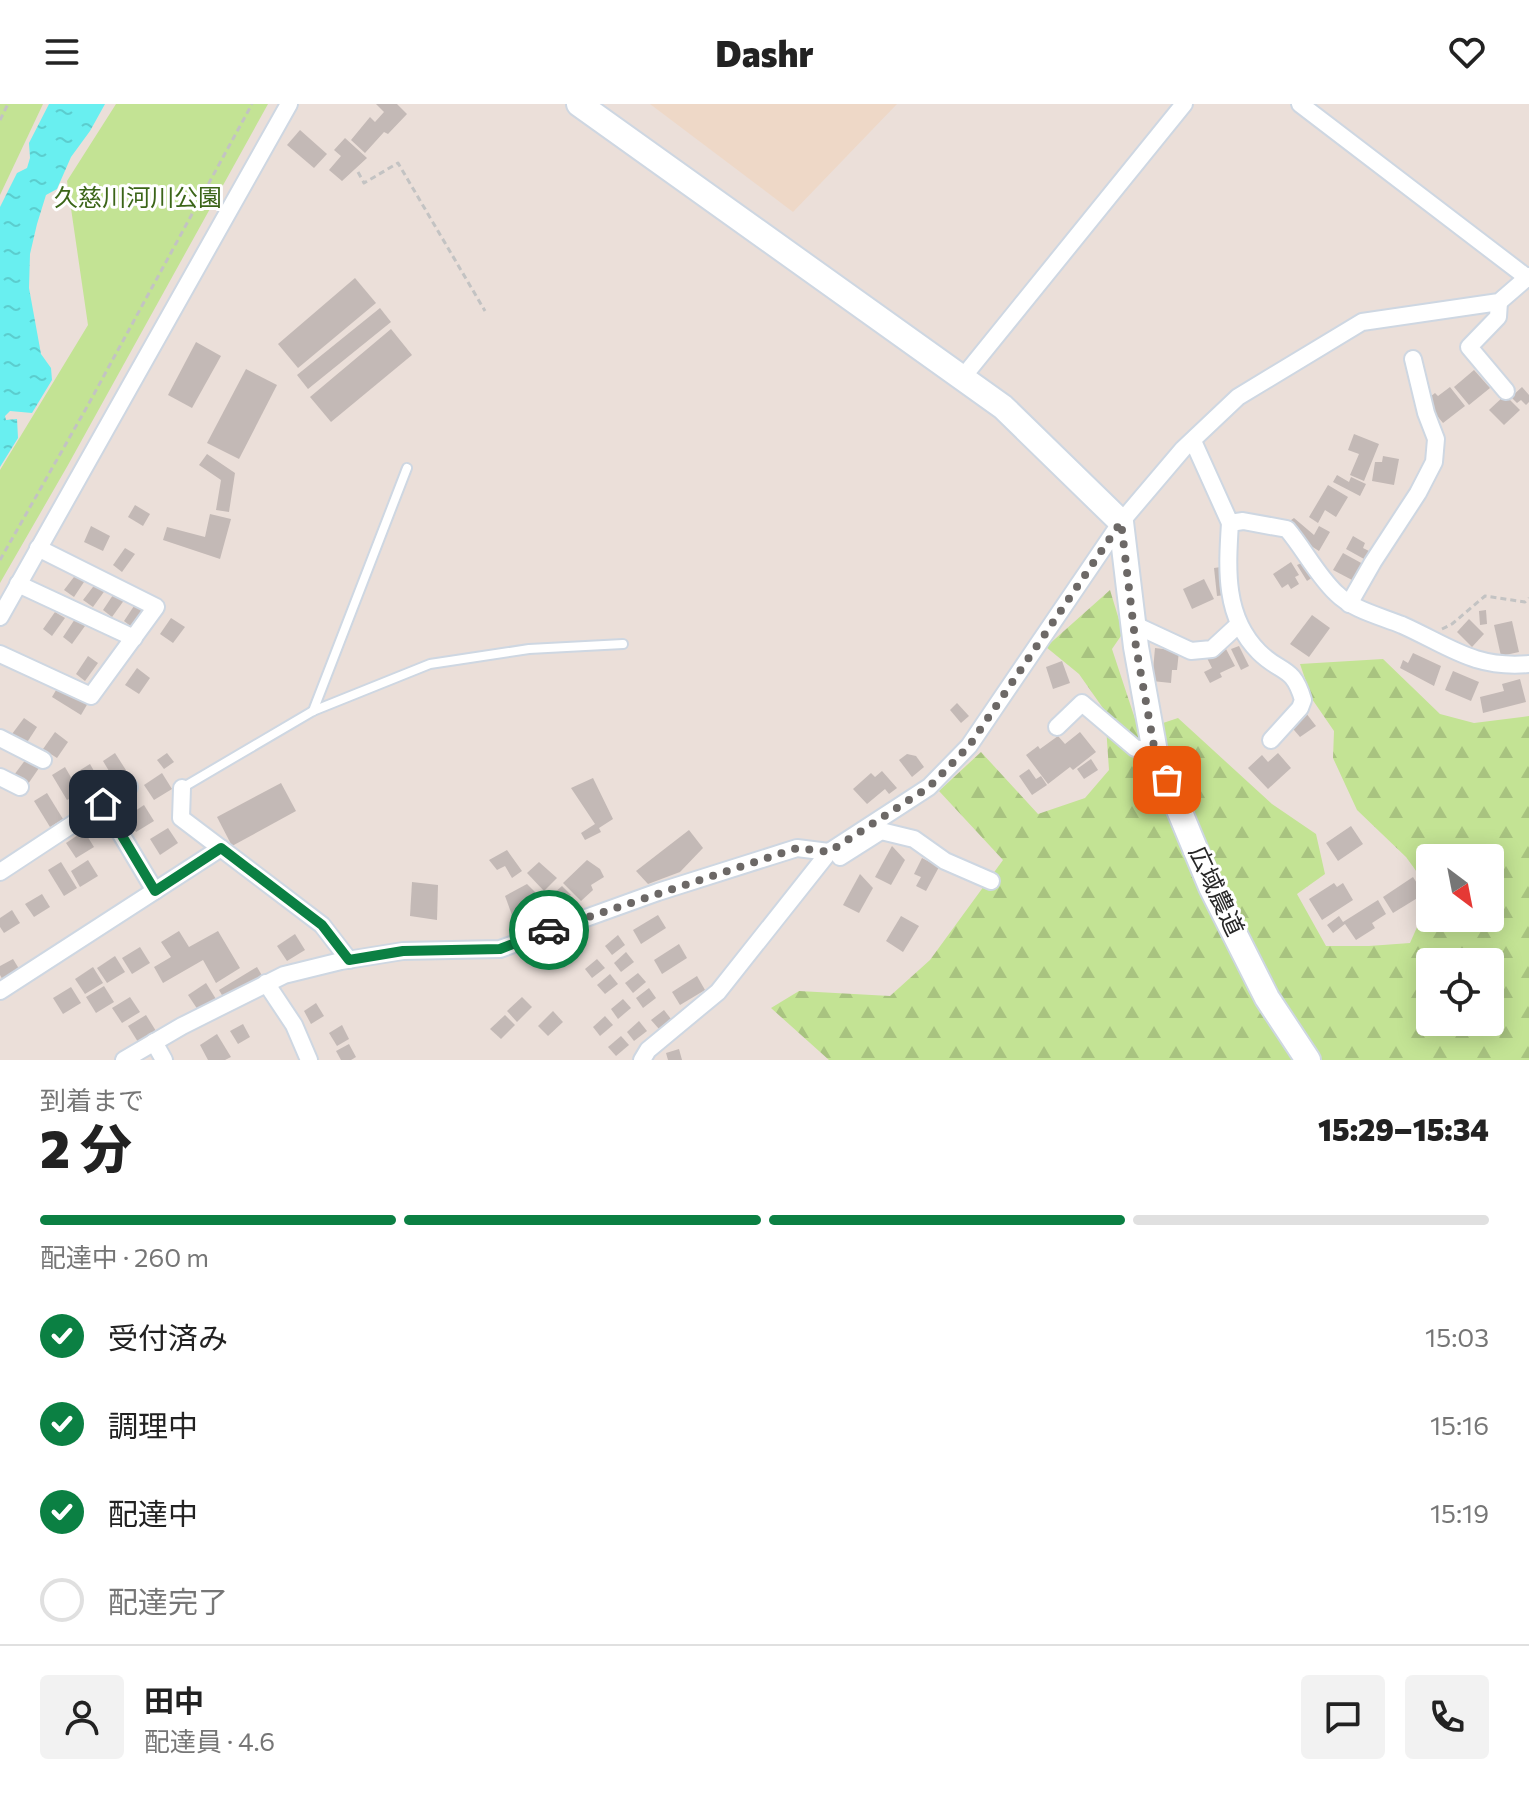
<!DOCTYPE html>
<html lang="ja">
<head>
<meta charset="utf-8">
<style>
	body { margin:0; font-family:Commissioner,"Noto Sans JP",sans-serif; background:#f2f2f2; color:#222; height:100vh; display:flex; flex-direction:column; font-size:30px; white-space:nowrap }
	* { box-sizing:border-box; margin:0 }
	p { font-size:26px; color:#767676 }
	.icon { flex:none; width:44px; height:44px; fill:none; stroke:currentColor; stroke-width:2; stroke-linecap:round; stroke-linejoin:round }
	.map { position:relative; height:956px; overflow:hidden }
	.side { display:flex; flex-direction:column; background:#fff; flex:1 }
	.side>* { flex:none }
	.needle { width:52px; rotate:148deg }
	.fabs { position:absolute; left:1416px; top:740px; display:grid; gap:16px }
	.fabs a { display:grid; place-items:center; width:88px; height:88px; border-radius:8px; background:#fff; box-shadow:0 4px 20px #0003; font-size:40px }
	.pin { position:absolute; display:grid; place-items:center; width:68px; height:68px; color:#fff; margin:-34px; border-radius:16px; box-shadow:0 4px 12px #0006 }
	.courier { position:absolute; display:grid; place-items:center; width:80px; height:80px; margin:-40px; border:6px solid #0b8043; border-radius:50%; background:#fff; color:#222; box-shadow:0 2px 10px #0007 }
	.headline em { font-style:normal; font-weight:800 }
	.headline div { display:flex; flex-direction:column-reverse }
	.headline { display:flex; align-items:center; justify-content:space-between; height:136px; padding:0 40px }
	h1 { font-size:52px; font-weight:800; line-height:60px }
	.bar { display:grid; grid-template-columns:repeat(4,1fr); gap:12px 8px; align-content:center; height:96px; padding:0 40px }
	.bar i { height:10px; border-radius:6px; background:#e0e0e0 }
	.bar .on { background:#0b8043 }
	.bar p { grid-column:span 4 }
	.line { display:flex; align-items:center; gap:20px; padding:0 40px; border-top:2px solid #e0e0e0 }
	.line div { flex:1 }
	.round { display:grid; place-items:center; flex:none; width:84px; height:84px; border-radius:8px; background:#f2f2f2 }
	ol { padding:0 40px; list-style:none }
	li { display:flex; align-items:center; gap:24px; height:88px }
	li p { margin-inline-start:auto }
	li .icon { padding:8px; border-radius:50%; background:#0b8043; color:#fff; stroke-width:4 }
	li:last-child { color:#767676 }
	li i { width:44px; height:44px; border:4px solid #e0e0e0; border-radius:50% }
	header { display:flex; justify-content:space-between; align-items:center; height:104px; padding:0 40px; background:#fff; font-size:36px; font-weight:800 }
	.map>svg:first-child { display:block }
	.education { fill:#eed8c7 }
	.grass { fill:#c3e394 }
	.forest { fill:url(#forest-firs); fill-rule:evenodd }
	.water { fill:url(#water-ripples) }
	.building { fill:#c3b9b6 }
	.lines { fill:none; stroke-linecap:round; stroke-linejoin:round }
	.lane-casing { stroke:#ced7e2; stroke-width:12 }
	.street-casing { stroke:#ced7e2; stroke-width:20 }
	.secondary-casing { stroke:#ced7e2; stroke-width:28 }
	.path { stroke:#c3c3c3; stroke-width:3; stroke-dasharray:6 4; stroke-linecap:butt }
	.lane { stroke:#fff; stroke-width:8 }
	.street { stroke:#fff; stroke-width:16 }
	.secondary { stroke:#fff; stroke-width:24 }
	.done { stroke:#6c6866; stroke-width:8; stroke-dasharray:0 14.4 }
	.route { stroke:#0b8043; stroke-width:10 }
	.labels { text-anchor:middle; stroke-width:6; stroke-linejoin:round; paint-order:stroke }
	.park-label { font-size:24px; fill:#3b6518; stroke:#fff }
	.street-label { font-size:24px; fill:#282828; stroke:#fff }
</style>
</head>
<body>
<header><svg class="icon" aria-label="menu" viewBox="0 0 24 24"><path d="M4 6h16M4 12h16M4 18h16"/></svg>Dashr<svg class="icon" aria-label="heart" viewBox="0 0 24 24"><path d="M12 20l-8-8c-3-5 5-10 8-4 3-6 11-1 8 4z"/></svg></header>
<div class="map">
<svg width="1529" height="956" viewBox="0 0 1529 956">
	<defs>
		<pattern id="forest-firs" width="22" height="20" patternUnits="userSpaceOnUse" patternTransform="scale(2)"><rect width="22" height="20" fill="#c3e394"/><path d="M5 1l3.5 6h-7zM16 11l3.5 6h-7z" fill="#a8c380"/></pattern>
		<pattern id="water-ripples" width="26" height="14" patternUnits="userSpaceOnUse" patternTransform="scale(2)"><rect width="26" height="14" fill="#69eff0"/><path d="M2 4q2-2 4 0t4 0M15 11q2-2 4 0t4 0" fill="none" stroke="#5bcdce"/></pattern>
	</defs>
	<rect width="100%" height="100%" fill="#ebdfd9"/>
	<!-- education -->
	<polygon class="education" points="650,0 897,0 793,108"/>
	<!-- grass -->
	<g class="grass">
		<polygon points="0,0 43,0 0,91"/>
		<polygon points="116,0 268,0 68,361 0,479 0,366 88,221 67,77"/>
	</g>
	<!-- forest -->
	<path class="forest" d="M1110,486l13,43 -11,16 27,82 39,-13 94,86 44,30 9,40 -28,20 29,52h43l41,-3 20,-45v20h60v-60h-60v32l-24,-33 -49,-47 -24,-52 1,-27 -22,-32 -12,-35 83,-5 57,55 34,9 55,-7v344h-700l-58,-52 28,-17 91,5 40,-36 73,-100 -64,-69 42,-39 57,62 47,-16 24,-28 -4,-59 -26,-37 -33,-27zM1430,858h60v60h-60z"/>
	<!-- water -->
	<polygon class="water" points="49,0 105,0 90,27 71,53 57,85 46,91 37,120 30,150 29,184 41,250 51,264 52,276 32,309 10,307 5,312 6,316 17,315 18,334 0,363 0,103 17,69 27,64 30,54 29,39"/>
	<!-- building -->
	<g class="building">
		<polygon points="376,0 397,0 407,10 388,30 384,28 365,49 351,36 370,13 375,18 384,8"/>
		<polygon points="300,26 327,50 314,64 287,41"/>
		<polygon points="345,34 367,54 342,77 329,66 341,52 334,46"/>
		<polygon points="355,174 376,199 298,264 278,240"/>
		<polygon points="380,204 391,218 308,285 297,271"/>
		<polygon points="391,225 412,251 331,318 310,293"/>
		<polygon points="196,238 221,252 192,304 168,291"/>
		<polygon points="246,265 277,281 239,355 207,339"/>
		<polygon points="1474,266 1490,284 1469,301 1454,283"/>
		<polygon points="1450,283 1465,302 1443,319 1425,297 1435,289 1438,292"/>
		<polygon points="1522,283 1529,291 1529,298 1526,301 1521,296 1517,299 1511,293"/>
		<polygon points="1505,291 1520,306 1504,321 1489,306"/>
		<polygon points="1354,330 1379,340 1364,377 1350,371 1359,350 1348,346"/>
		<polygon points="207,350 235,369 229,408 216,406 221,376 199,361"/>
		<polygon points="1383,352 1399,355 1394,381 1372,377 1375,358 1382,358"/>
		<polygon points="1337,371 1349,378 1351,373 1366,380 1360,392 1333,378"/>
		<polygon points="1328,381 1348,393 1336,413 1325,406 1318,419 1309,413"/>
		<polygon points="135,401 150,410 143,422 128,413"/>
		<polygon points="210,410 231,415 220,455 163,436 167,423 205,433"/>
		<polygon points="1294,414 1314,431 1319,422 1330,428 1319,447 1308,440 1287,419"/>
		<polygon points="91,422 110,432 103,447 84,438"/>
		<polygon points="1353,432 1365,439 1363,444 1369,447 1364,455 1346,445"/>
		<polygon points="125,444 135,450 122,468 113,461"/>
		<polygon points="1343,449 1363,460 1354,477 1333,466"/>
		<polygon points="1291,458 1299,471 1295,473 1299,480 1291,485 1288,480 1282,484 1273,470"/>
		<polygon points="1304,458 1313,473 1307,477 1297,461"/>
		<polygon points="1221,463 1224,491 1217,492 1214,464"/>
		<polygon points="77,469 86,475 74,493 64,486"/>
		<polygon points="1204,475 1214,495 1192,505 1183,485"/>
		<polygon points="96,479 106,485 93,503 83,496"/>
		<polygon points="115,488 125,495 112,513 103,506"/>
		<polygon points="136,499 146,506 133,524 124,517"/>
		<polygon points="1486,506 1487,520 1480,521 1479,507"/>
		<polygon points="55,508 65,514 52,532 43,525"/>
		<polygon points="1312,511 1330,524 1309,553 1290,540"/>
		<polygon points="171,514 185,523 173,539 160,530"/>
		<polygon points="75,515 85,522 72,540 63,533"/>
		<polygon points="1469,515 1484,530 1472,543 1457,528"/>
		<polygon points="1512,517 1519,548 1501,552 1494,521"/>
		<polygon points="1239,542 1249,562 1241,566 1231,545"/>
		<polygon points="1155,544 1179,547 1177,566 1172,566 1171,579 1152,577"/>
		<polygon points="1226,545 1235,562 1220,569 1222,573 1210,579 1204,568 1212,564 1207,554"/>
		<polygon points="1413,549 1441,562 1434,582 1400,564 1403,556 1408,559"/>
		<polygon points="88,552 98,559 85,577 76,570"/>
		<polygon points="1062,557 1070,579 1053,585 1046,563"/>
		<polygon points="137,564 150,574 139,590 125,581"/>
		<polygon points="1453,567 1479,578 1471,597 1445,586"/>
		<polygon points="1520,575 1526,598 1483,609 1480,593 1504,587 1502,580"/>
		<polygon points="59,581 88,599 81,611 52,593"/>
		<polygon points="957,599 969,612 961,619 950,606"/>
		<polygon points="1306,609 1316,622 1300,633 1288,619"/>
		<polygon points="24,614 37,623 26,640 12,630"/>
		<polygon points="55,628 68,638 57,654 43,645"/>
		<polygon points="1080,628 1096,648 1073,666 1070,663 1048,680 1026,651 1038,642 1040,645 1058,632 1065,640"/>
		<polygon points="115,649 131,674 118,682 103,657"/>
		<polygon points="167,649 174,658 164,665 157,656"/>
		<polygon points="1278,649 1291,664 1268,685 1248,664 1262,651 1268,658"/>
		<polygon points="907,650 916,652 924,663 912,673 899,656"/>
		<polygon points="26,655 39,664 28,680 14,671"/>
		<polygon points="1091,655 1098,666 1084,675 1077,665"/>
		<polygon points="90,660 105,686 92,694 77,668"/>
		<polygon points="65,663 80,689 67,696 52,671"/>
		<polygon points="1029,665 1036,675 1041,672 1047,681 1032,691 1019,672"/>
		<polygon points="882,667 897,684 889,690 885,685 867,700 853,685 871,669 875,673"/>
		<polygon points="162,669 172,685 154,696 144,681"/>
		<polygon points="593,674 613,715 599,724 601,728 585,736 581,729 595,720 571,684"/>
		<polygon points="281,679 296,707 232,742 217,713"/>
		<polygon points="47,689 63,715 50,723 34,697"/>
		<polygon points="144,701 154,717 136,728 126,713"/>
		<polygon points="1351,722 1363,740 1338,757 1326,739"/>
		<polygon points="168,724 178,739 160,751 150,735"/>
		<polygon points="689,726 703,744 680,768 648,780 636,767"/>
		<polygon points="84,727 94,743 76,754 66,739"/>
		<polygon points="892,742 905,756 891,781 875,773"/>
		<polygon points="507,746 522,767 512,774 505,762 497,766 489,756"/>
		<polygon points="922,754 939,763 926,787 916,782 921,773 914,770"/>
		<polygon points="88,756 98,772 80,783 71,767"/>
		<polygon points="587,756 600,765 604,773 591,781 593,786 581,797 563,779"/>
		<polygon points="61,758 77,784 64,792 48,766"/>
		<polygon points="539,758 557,774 544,787 527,769"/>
		<polygon points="860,770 873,784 859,809 843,801"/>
		<polygon points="1413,773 1424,790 1393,809 1383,793"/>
		<polygon points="412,778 438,781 437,816 410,812"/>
		<polygon points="1334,779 1337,783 1343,779 1353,796 1322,816 1309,795"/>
		<polygon points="527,780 535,788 540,800 520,810 512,811 505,792"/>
		<polygon points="562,782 571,791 562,799 553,790"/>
		<polygon points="42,790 50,803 34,813 25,800"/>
		<polygon points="1378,796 1386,810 1372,819 1375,824 1356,836 1345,820 1333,829 1327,821 1339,812 1343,818"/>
		<polygon points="12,806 20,819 4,829 0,823 0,814"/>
		<polygon points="658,811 666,824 641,840 633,826"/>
		<polygon points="901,812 919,822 903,848 886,837"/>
		<polygon points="179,827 189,843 218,827 240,864 216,879 203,856 163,879 154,863 171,853 161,838"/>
		<polygon points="295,830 305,846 287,857 277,842"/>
		<polygon points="618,831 625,841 612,851 605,842"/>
		<polygon points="679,840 687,854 662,870 654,856"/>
		<polygon points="140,843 150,859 132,870 122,854"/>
		<polygon points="626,848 634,858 621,868 614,859"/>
		<polygon points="115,852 125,868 107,879 97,864"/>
		<polygon points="13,855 21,868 4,878 0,871 0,862"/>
		<polygon points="597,855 605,864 592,874 585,865"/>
		<polygon points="93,863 103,879 85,890 75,875"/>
		<polygon points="257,863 264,875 226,898 219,886"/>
		<polygon points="638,869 646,878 633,889 625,879"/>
		<polygon points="610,870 618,880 605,890 597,881"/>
		<polygon points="697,872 705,886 680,901 672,888"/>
		<polygon points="206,879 216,895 198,906 188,891"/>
		<polygon points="104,882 114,898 96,909 86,893"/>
		<polygon points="71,883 81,899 63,910 53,894"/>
		<polygon points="649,884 656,894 643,904 636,894"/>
		<polygon points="130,893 140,908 122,919 112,904"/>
		<polygon points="522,893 532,903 517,918 507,907"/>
		<polygon points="623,895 631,904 618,915 611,905"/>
		<polygon points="316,899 324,912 311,920 304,907"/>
		<polygon points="664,906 671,915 659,925 651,916"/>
		<polygon points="553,907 563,918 548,932 538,922"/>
		<polygon points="146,911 156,927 138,938 128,922"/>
		<polygon points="505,911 515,921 501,935 490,925"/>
		<polygon points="605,912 613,921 600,932 593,923"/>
		<polygon points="639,917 647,927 634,937 627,928"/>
		<polygon points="243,920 250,933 238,940 230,927"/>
		<polygon points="342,921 349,935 337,942 329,929"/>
		<polygon points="217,930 231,953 225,956 208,956 200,941"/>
		<polygon points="621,932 629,941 616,952 608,943"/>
		<polygon points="349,940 356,953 351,956 341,956 336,947"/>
		<polygon points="679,945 682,956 668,956 666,949"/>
	</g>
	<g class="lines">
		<!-- lane casing -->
		<g class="lane-casing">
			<g id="lane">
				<polyline points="313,607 407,364"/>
				<polyline points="182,684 313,607 430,560 529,545 623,540"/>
			</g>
		</g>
		<!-- street casing -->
		<g class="street-casing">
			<g id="street">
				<polyline points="1300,0 1529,175"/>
				<polyline points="1499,198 1498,213 1469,243 1506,287"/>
				<polyline points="963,273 1184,0"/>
				<path d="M1193,337l37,82 13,-2 44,8c17,20 30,46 49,64 17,17 44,23 66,32 47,21 72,44 127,39"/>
				<path d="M1230,419c-3,47 -6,94 29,129 22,22 34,13 44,48l-3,8 -29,32"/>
				<polyline points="18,480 134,534"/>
				<polyline points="1349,500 1373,458 1418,389 1434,358 1436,335 1426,309 1413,255"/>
				<polyline points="0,513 289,0"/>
				<polyline points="1133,520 1191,547 1212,545 1238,521"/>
				<polyline points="0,550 91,592 156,503 38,444"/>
				<polyline points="1057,623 1082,599 1135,644 1155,648"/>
				<polyline points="0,634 43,656"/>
				<polyline points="0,673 20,683"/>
				<polyline points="182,684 181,714 322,821 349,856"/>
				<polyline points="103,700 155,787"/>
				<polyline points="840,753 881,727 914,735 945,757 991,777"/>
				<polyline points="0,768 129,683"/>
				<polyline points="266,879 294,921 309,956"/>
				<polyline points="0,887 221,744"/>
				<polyline points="154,938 164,956"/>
				<polyline points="124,956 182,922 284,871 341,857 403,847 500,845 658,788 797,744 829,748"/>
				<polyline points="642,956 648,946 718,888 829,748 929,683 969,642 1121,418 1183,345 1238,293 1362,218 1499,198 1529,172"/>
			</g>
		</g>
		<!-- secondary casing -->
		<g class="secondary-casing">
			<polyline id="secondary" points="579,0 1003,303 1121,418 1136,543 1155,648 1211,783 1267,894 1308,956"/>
		</g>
		<!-- path -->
		<g class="path">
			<polyline points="0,16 8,0"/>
			<polyline points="358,68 364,79 398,59 485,207"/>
			<polyline points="0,456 88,301 252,0"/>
			<polyline points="1442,525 1452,520 1485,492 1525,498 1529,494"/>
		</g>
		<!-- lane -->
		<use href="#lane" class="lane"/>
		<!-- street -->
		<use href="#street" class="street"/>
		<!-- secondary -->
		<use href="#secondary" class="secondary"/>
	</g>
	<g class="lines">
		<!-- done -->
		<polyline class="done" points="549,826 797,744 829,748 929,683 969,642 1121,418 1136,543 1155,648 1167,676"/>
		<!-- route -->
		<polyline class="route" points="103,700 155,787 221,744 322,821 349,856 403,847 500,845 549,826"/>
	</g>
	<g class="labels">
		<!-- park labels -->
		<g class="park-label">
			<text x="138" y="102">久慈川河川公園</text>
		</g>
		<!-- street labels -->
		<g class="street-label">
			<text transform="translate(1216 787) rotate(65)" y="8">広域農道</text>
		</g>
	</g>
</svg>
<div class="fabs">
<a><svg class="needle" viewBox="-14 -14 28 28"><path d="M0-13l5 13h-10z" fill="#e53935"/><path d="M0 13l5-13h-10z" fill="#767676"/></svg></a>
<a><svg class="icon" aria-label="locate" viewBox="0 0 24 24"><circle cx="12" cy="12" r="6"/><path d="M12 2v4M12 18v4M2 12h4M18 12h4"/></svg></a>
</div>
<div class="pin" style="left:1167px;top:676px;background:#ea580c"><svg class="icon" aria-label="bag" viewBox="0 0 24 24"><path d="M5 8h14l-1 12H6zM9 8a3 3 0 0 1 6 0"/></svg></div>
<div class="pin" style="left:103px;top:700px;background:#1f2937"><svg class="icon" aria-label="home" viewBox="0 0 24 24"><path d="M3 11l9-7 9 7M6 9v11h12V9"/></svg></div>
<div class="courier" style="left:549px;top:826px"><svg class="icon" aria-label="car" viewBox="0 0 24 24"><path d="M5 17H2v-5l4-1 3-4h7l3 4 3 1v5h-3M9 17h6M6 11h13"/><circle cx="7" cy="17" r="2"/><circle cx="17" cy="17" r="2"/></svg></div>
</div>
<section class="side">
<div class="headline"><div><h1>2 分</h1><p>到着まで</p></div><em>15:29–15:34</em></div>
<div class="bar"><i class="on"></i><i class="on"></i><i class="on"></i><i></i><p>配達中 · 260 m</p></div>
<ol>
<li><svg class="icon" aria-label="check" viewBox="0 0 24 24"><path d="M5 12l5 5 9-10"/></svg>受付済み<p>15:03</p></li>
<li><svg class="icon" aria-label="check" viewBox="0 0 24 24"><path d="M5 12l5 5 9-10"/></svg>調理中<p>15:16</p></li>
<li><svg class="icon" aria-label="check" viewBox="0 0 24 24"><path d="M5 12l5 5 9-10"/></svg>配達中<p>15:19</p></li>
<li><i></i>配達完了</li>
</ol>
<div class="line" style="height:144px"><a class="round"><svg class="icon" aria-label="person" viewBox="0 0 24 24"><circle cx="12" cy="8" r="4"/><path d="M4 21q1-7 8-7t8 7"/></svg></a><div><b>田中</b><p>配達員 · 4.6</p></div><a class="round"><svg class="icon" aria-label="chat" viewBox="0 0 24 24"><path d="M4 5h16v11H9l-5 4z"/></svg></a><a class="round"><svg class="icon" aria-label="phone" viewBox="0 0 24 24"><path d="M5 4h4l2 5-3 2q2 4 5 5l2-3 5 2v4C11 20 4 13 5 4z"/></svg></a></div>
</section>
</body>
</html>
